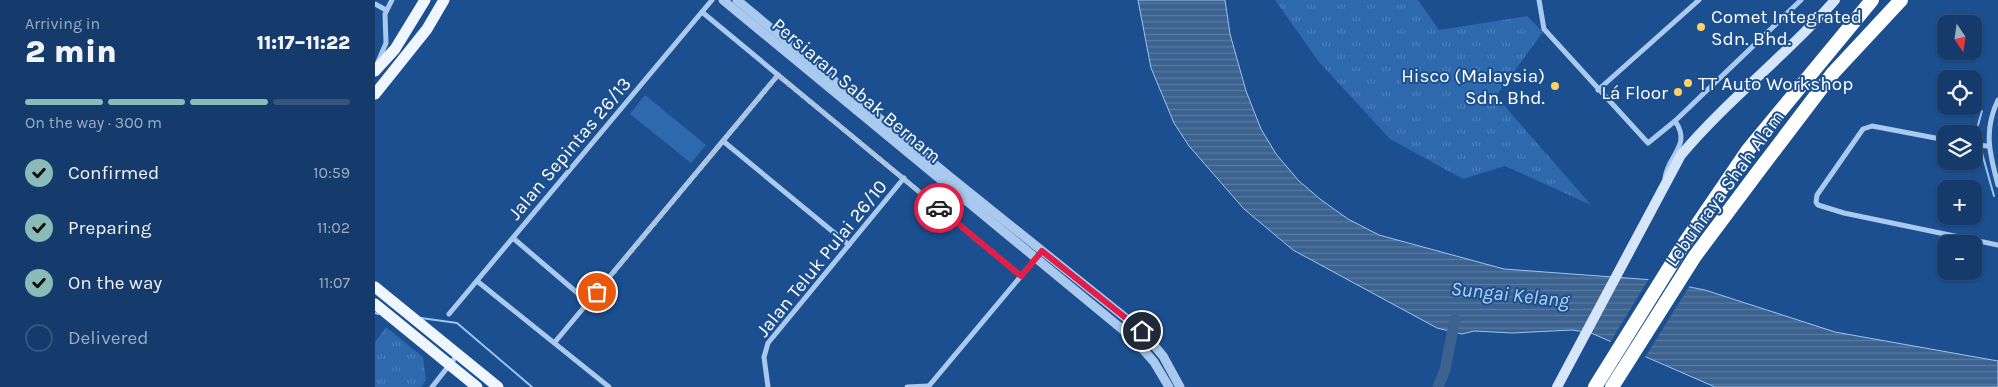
<!DOCTYPE html>
<html lang="en">
<head>
<meta charset="utf-8">
<style>
	body { margin:0; font-family:Karla,sans-serif; background:#1d4271; color:#f1f3f6; height:100vh; display:flex; flex-direction:column; font-size:19px; white-space:nowrap }
	* { box-sizing:border-box; margin:0 }
	p { font-size:16px; color:#9dadc1 }
	.icon { flex:none; width:28px; height:28px; fill:none; stroke:currentColor; stroke-width:2; stroke-linecap:round; stroke-linejoin:round }
	.map { position:relative; flex:1; overflow:hidden }
	.drawer { display:flex; flex-direction:column; background:#143b6b; width:375px }
	.drawer>* { flex:none }
	.needle { width:32px; rotate:167deg }
	.controls { position:absolute; left:1562px; top:15px; display:grid; gap:10px }
	.controls a { display:grid; place-items:center; width:45px; height:45px; border-radius:10px; background:#143b6b; box-shadow:0 1px 4px #0004,0 0 0 1px #33557e; font-size:25px }
	.pin { position:absolute; display:grid; place-items:center; width:42px; height:42px; color:#fff; margin:-21px; border:2px solid #fff; border-radius:50%; box-shadow:0 1px 5px #0007 }
	.courier { position:absolute; display:grid; place-items:center; width:50px; height:50px; margin:-25px; border:4px solid #e11d48; border-radius:50%; background:#fff; color:#222; box-shadow:0 1px 6px #0007 }
	.headline em { font-style:normal; font-weight:800 }
	.headline div { display:flex; flex-direction:column-reverse }
	.headline { display:flex; align-items:center; justify-content:space-between; height:85px; padding:0 25px }
	h1 { font-size:32px; font-weight:800; line-height:38px }
	.bar { display:grid; grid-template-columns:repeat(4,1fr); gap:8px 5px; align-content:center; height:60px; padding:0 25px }
	.bar i { height:6px; border-radius:4px; background:#33557e }
	.bar .current { background:#8bbbb9 }
	.bar p { grid-column:span 4 }
	ol { padding:0 25px; list-style:none }
	li { display:flex; align-items:center; gap:15px; height:55px }
	li p { margin-inline-start:auto }
	li .icon { padding:5px; border-radius:50%; background:#8bbbb9; color:#111; stroke-width:4 }
	li:last-child { color:#9dadc1 }
	li i { width:28px; height:28px; border:2px solid #33557e; border-radius:50% }
	main { display:flex; flex:1; min-height:0 }
	.map>svg:first-child { display:block }
	.grass { fill:url(#grass-tufts) }
	.pitch { fill:#2e69ad }
	.water { fill:url(#water-rules); stroke:#9cc4f0 }
	.pier { fill:#1b4f8f }
	.lines { fill:none; stroke-linecap:round; stroke-linejoin:round }
	.stream { stroke:#9cc4f0; stroke-width:2 }
	.river { stroke:#3c6290; stroke-width:11 }
	.minor { stroke:#a9c9ee; stroke-width:5 }
	.tertiary { stroke:#a9c9ee; stroke-width:9 }
	.secondary { stroke:#d6e6fa; stroke-width:10 }
	.primary { stroke:#f0f6ff; stroke-width:11 }
	.motorway { stroke:#fff; stroke-width:14 }
	.done { stroke:#afc1d8; stroke-width:5; stroke-dasharray:0 9 }
	.route { stroke:#e11d48; stroke-width:6 }
	.poi-dot { fill:#ffd166; stroke:#1b4f8f; stroke-width:2 }
	.labels { text-anchor:middle; stroke-width:4; stroke-linejoin:round; paint-order:stroke }
	.poi-label { font-size:19px; fill:#fff; stroke:#1b4f8f; text-anchor:start }
	.street-label { font-size:19px; fill:#fff; stroke:#1b4f8f }
	.water-label { font-size:20px; font-style:italic; fill:#b5d3f5; stroke:#1b4f8f }
</style>
</head>
<body>
<main>
<section class="drawer">
<div class="headline"><div><h1>2 min</h1><p>Arriving in</p></div><em>11:17–11:22</em></div>
<div class="bar"><i class="current"></i><i class="current"></i><i class="current"></i><i></i><p>On the way · 300 m</p></div>
<ol>
<li><svg class="icon" aria-label="check" viewBox="0 0 24 24"><path d="M5 12l5 5 9-10"/></svg>Confirmed<p>10:59</p></li>
<li><svg class="icon" aria-label="check" viewBox="0 0 24 24"><path d="M5 12l5 5 9-10"/></svg>Preparing<p>11:02</p></li>
<li><svg class="icon" aria-label="check" viewBox="0 0 24 24"><path d="M5 12l5 5 9-10"/></svg>On the way<p>11:07</p></li>
<li><i></i>Delivered</li>
</ol>
</section>
<div class="map">
<svg width="1623" height="387" viewBox="0 0 1623 387">
	<defs>
		<pattern id="grass-tufts" width="24" height="20" patternUnits="userSpaceOnUse" patternTransform="scale(1.25)"><rect width="24" height="20" fill="#2e69ad"/><path d="M3 7l-1-3M5 7V3M7 7l1-3M15 17l-1-3M17 17v-4M19 17l1-3" fill="none" stroke="#4d80b9"/></pattern>
		<pattern id="water-rules" width="6" height="5" patternUnits="userSpaceOnUse" patternTransform="scale(1.25)"><rect width="6" height="5" fill="#3c6290"/><path d="M0 2.5h6" fill="none" stroke="#597aa1"/></pattern>
	</defs>
	<rect width="100%" height="100%" fill="#1b4f8f"/>
	<!-- grass -->
	<g class="grass">
		<polygon points="900,0 1043,0 1064,30 1152,16 1168,32 1121,96 1216,205 1130,166 1088,179 1015,139 944,62"/>
		<polygon points="11,327 48,357 51,380 46,387 0,387 0,342"/>
	</g>
	<!-- pitch -->
	<polygon class="pitch" points="270,95 331,145 316,163 255,114"/>
	<!-- water -->
	<polygon class="water" points="763,0 850,0 855,34 871,91 886,129 901,154 924,181 945,199 973,219 1004,235 1129,269 1279,280 1330,290 1460,332 1623,361 1623,387 1340,387 1216,333 1197,330 1137,333 1099,331 1087,334 1062,328 918,250 869,209 814,146 799,123 776,68"/>
	<!-- pier -->
	<polygon class="pier" points="1275,277 1315,285 1269,359 1234,344"/>
	<g class="lines">
		<!-- stream -->
		<g class="stream">
			<polyline points="1603,137 1603,125 1607,111"/>
			<polyline points="1607,153 1619,196"/>
			<polyline points="0,313 3,314"/>
			<polyline points="46,318 82,323 157,387"/>
		</g>
		<!-- river -->
		<polyline class="river" points="1063,387 1070,370 1080,319"/>
		<!-- minor -->
		<g class="minor">
			<polyline points="1164,0 1169,29 1273,143 1300,121 1426,0"/>
			<polyline points="0,4 11,10"/>
			<polyline points="327,12 646,276"/>
			<polyline points="3,62 11,43 10,14 17,0"/>
			<polyline points="1223,90 1324,0"/>
			<path d="M1623,100c-15,31 -8,55 0,85"/>
			<polyline points="1571,140 1497,126 1488,129 1442,195 1441,202 1443,205 1469,213 1623,245"/>
			<polyline points="348,141 474,245"/>
			<polyline points="1599,145 1613,146"/>
			<path d="M1290,178c3,-23 27,-33 10,-57"/>
			<polyline points="138,238 213,302"/>
			<polyline points="102,281 234,387"/>
			<polyline points="74,314 337,0"/>
			<polyline points="180,342 403,75"/>
			<polyline points="57,387 83,354"/>
			<polyline points="393,387 389,357 393,343 529,178"/>
			<polyline points="532,387 553,386"/>
			<polyline points="553,387 662,257"/>
		</g>
		<!-- tertiary -->
		<g class="tertiary">
			<polyline points="348,0 759,339 779,362 794,387"/>
			<polyline points="362,0 574,176 767,331 788,356 805,387"/>
		</g>
		<!-- secondary -->
		<path class="secondary" d="M1182,387l124,-232c47,-56 106,-100 154,-155"/>
		<!-- primary -->
		<g class="primary">
			<polyline points="0,71 20,49 50,0"/>
			<polyline points="0,94 52,29 69,0"/>
			<polyline points="0,287 123,387"/>
			<polyline points="0,304 102,387"/>
		</g>
		<!-- motorway -->
		<g class="motorway">
			<polyline points="1220,387 1309,244 1373,150 1497,0"/>
			<polyline points="1237,387 1320,256 1382,173 1458,73 1526,0"/>
		</g>
	</g>
	<g class="lines">
		<!-- done -->
		<polyline class="done" points="222,292 403,75 564,208"/>
		<!-- route -->
		<polyline class="route" points="564,208 646,276 667,251 767,331"/>
	</g>
	<!-- markers -->
	<g class="poi-dot">
		<circle cx="1326" cy="27" r="5"/>
		<circle cx="1313" cy="83" r="5"/>
		<circle cx="1180" cy="86" r="5"/>
		<circle cx="1303" cy="92" r="5"/>
	</g>
	<g class="labels">
		<!-- poi labels -->
		<g class="poi-label">
			<text x="1336" y="23">Comet Integrated<tspan x="1336" dy="22">Sdn. Bhd.</tspan></text>
			<text x="1170" y="82" text-anchor="end">Hisco (Malaysia)<tspan x="1170" dy="22">Sdn. Bhd.</tspan></text>
			<text x="1323" y="90">TT Auto Workshop</text>
			<text x="1293" y="99" text-anchor="end">Lá Floor</text>
		</g>
		<!-- street labels -->
		<g class="street-label">
			<text transform="translate(482 90) rotate(40)" y="7">Persiaran Sabak Bernam</text>
			<text transform="translate(194 148) rotate(-50)" y="7">Jalan Sepintas 26/13</text>
			<text transform="translate(1349 188) rotate(-54)" y="7">Lebuhraya Shah Alam</text>
			<text transform="translate(446 258) rotate(-51)" y="7">Jalan Teluk Pulai 26/10</text>
		</g>
		<!-- water labels -->
		<g class="water-label">
			<text transform="translate(1135 294) rotate(6)" y="7">Sungai Kelang</text>
		</g>
	</g>
</svg>
<div class="controls">
<a><svg class="needle" viewBox="-14 -14 28 28"><path d="M0-13l5 13h-10z" fill="#e53935"/><path d="M0 13l5-13h-10z" fill="#9dadc1"/></svg></a>
<a><svg class="icon" aria-label="locate" viewBox="0 0 24 24"><circle cx="12" cy="12" r="6"/><path d="M12 2v4M12 18v4M2 12h4M18 12h4"/></svg></a>
<a><svg class="icon" aria-label="layers" viewBox="0 0 24 24"><path d="M12 4l9 5-9 5-9-5zM3 14l9 5 9-5"/></svg></a>
<a>+</a>
<a>−</a>
</div>
<div class="pin" style="left:222px;top:292px;background:#ea580c"><svg class="icon" aria-label="bag" viewBox="0 0 24 24"><path d="M5 8h14l-1 12H6zM9 8a3 3 0 0 1 6 0"/></svg></div>
<div class="pin" style="left:767px;top:331px;background:#1f2937"><svg class="icon" aria-label="home" viewBox="0 0 24 24"><path d="M3 11l9-7 9 7M6 9v11h12V9"/></svg></div>
<div class="courier" style="left:564px;top:208px"><svg class="icon" aria-label="car" viewBox="0 0 24 24"><path d="M5 17H2v-5l4-1 3-4h7l3 4 3 1v5h-3M9 17h6M6 11h13"/><circle cx="7" cy="17" r="2"/><circle cx="17" cy="17" r="2"/></svg></div>
</div>
</main>
</body>
</html>
